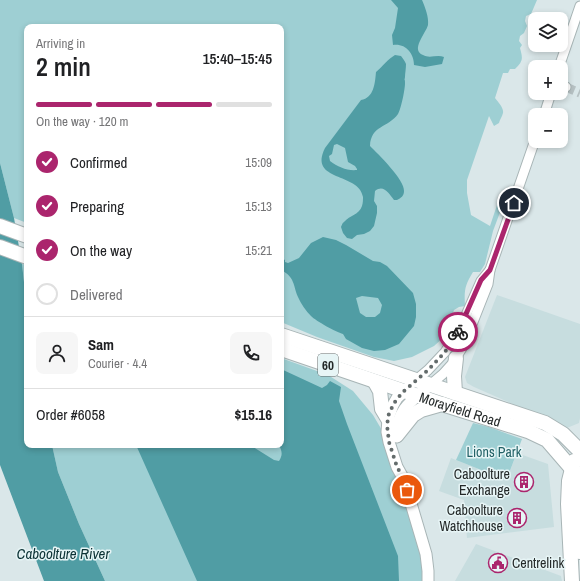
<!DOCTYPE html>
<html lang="en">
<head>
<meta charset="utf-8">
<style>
	body { margin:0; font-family:"Archivo Narrow",sans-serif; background:#f6f6f6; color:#202124; height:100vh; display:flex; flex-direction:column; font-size:15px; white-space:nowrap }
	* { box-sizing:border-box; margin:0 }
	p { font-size:13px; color:#757577 }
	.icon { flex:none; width:22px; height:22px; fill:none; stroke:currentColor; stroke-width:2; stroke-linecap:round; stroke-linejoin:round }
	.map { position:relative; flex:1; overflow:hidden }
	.details { position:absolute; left:24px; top:24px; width:260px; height:424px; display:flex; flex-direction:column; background:#fff; border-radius:8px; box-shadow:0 2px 6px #0003 }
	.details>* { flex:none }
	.controls { position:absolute; left:528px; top:12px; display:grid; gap:8px }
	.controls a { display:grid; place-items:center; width:40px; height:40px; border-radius:8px; background:#fff; box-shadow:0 2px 6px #0003; font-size:20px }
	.pin { position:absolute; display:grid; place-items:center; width:34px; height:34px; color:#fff; margin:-17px; border:2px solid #fff; border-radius:50%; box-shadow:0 1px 4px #0007 }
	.courier { position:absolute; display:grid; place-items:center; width:40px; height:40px; margin:-20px; border:3px solid #ab256d; border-radius:50%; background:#fff; color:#222; box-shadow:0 1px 5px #0007 }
	.overview em { font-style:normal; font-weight:600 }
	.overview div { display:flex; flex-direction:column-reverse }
	.overview { display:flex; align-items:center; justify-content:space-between; height:68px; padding:0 12px }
	h1 { font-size:26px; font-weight:600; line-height:30px }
	.bar { display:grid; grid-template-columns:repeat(4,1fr); gap:6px 4px; align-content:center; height:48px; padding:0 12px }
	.bar i { height:5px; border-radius:3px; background:#e0e0e0 }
	.bar .on { background:#ab256d }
	.bar p { grid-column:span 4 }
	.line { display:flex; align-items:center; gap:10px; padding:0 12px; border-top:1px solid #e0e0e0 }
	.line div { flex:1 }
	.round { display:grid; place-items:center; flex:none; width:42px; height:42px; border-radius:8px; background:#f6f6f6 }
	ol { padding:0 12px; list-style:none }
	li { display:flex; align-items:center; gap:12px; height:44px }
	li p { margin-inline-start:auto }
	li .icon { padding:4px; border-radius:50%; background:#ab256d; color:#fff; stroke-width:4 }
	li:last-child { color:#757577 }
	li i { width:22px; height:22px; border:2px solid #e0e0e0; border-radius:50% }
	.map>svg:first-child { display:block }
	.built { fill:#c7dddf }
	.green { fill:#9ecfd3 }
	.water { fill:#509da4; fill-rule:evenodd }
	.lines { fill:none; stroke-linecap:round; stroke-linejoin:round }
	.minor-tunnel { stroke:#b6c1c3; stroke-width:9; stroke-dasharray:9 4.5; stroke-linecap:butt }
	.minor-casing { stroke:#a8b5b6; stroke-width:11 }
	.tertiary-casing { stroke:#a8b5b6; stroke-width:13 }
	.primary-casing { stroke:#a8b5b6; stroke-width:16 }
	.minor { stroke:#fff; stroke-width:9 }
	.tertiary { stroke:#fff; stroke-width:11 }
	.primary { stroke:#fff; stroke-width:14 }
	.done { stroke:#646c6c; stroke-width:4; stroke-dasharray:0 7.2 }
	.route { stroke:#ab256d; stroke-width:5 }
	.labels { text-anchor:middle; stroke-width:3; stroke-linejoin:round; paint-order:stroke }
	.shield { fill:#e7f5f6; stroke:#5e6666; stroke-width:1 }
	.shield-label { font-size:13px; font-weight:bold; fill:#242929 }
	.street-label { font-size:14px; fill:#242929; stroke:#e7f5f6 }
	.park-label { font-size:14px; fill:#216166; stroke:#e7f5f6 }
	.poi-label { font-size:14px; fill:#242929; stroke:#e7f5f6; text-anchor:end }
	.water-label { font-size:15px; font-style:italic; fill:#0b3235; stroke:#e7f5f6 }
</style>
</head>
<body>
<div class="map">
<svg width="580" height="581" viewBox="0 0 580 581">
	<rect width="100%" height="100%" fill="#dae7e9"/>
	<!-- built -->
	<g class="built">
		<polygon points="497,295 580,324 580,418 579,423 567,428 474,387 467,383 465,377"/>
		<polygon points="517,453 548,464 554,527 467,538 464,500 439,491 451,458 504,479 508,476"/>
		<polygon points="476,544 561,576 562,581 455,581"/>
	</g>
	<!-- green -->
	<g class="green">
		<path d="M0,0h537l-6,14 -5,2 -1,5 2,5 -3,7 -4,3 -1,5 3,4 -2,3c3,11 3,13 -5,21h-5l-2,4h-5l-8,25c3,4 9,10 8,15 -1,4 -3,6 -4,10l-5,3 -5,-10 -22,64v13l4,22 19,11 7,-21 5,2 -9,24 -8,33 -5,8h-7c-8,13 -9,18 -8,34l-6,1 -5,3 -10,27 -10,9 -22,11 -18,4 -20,-4 -57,-20 -36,-15v-295h-254v196l-13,-5 -14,-55z"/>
		<polygon points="22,264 27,265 27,309"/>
		<polygon points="281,358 328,375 353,391 373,415 383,432 394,473 402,476 428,581 105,581 79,524 58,472 52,445 281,445"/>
		<polygon points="473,423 489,427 522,439 508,476 504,479 456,460"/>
	</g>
	<!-- water -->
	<g class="water">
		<path d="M391,0h31c3,7 7,17 6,25 -2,8 -18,25 -5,30 7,4 14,-1 21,2l-2,7 -17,3 -11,-2c0,-12 -9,-22 -21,-20l-1,-10 3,-7 3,-20z"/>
		<path d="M395,55l6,1c2,3 4,5 5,8 0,5 -1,9 -1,13 -1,6 0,0 0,6 0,7 -4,26 -7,31 -10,14 -27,11 -28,32 8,8 35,34 34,45 0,5 -3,7 -7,9h-3c-5,-6 -10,-16 -19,-9l-1,10 3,5v7l-3,13 -4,5 -6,3 -7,1 -5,4 -5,-1 -4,-5 -2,-6c1,-2 1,-4 3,-5 6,-7 15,-7 18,-16 1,-3 1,-7 1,-9 -4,-25 -55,-15 -38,-49l36,-48c13,-2 14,-17 15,-28 7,-6 12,-13 19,-17zM337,144l8,4 3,14 7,4 2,3v1c-10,1 -19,-3 -27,-9l-1,-5 3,-2 2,-9z"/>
		<polygon points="0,163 14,218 22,264 27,309 27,445 52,445 58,472 79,524 105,581 44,581 0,465"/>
		<path d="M323,237l13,3 10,5 27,16 7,1 7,4 26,27 3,11v13l-2,9 -15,18 -14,6 -11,1 -12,-3 -16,-9 -3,-5c-7,-2 -27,-13 -32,-18 -5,-5 -10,-12 -13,-19 -5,-12 -3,-20 -17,-27v-12l4,2v2l3,1 11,-5 12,-15zM362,296l16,2 4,7 -2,8 -5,4h-9l-6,-4 -4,-15z"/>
		<path d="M281,369l41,19 5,-3 3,-4 11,6 -2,14 8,23 51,132 1,25h-202l-61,-136h114l24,15 5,1c4,-6 3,-10 0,-16h2z"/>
	</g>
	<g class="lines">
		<!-- minor-tunnel -->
		<polyline class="minor-tunnel" points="566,87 580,93"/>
		<!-- minor casing -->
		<g class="minor-casing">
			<g id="minor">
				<polyline points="559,67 580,6"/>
				<polyline points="561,86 566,87"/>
				<polyline points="544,115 551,93"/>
				<polyline points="416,380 428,370 445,352 459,331 481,281 490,270"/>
				<polyline points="430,385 443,374 452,364 462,348 471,327 488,284 490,270 535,140"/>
			</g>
		</g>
		<!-- tertiary casing -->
		<g class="tertiary-casing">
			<g id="tertiary">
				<polyline points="409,387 397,398 393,405 388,419 387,432 389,442 397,467 402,476 407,490 426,554 428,571 428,581"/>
				<path d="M397,437c-2,-26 15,-37 33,-52"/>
			</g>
		</g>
		<!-- primary casing -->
		<g class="primary-casing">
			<g id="primary">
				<polyline points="0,226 27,236"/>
				<polyline points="0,247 27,257"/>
				<polyline points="281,335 545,423 563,434 580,451"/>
				<path id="s1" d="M281,349l161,55 86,27 19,9 25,29 8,7"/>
				<polyline points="375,382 380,391 382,409 388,419"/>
				<polyline points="455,393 454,376 456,358"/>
				<polyline points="397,435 413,415 421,410 442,404"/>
				<path d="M580,486c-6,21 -2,44 0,66"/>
				<polyline points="572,581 568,504 569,481 574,461"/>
			</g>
		</g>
		<!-- minor -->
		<use href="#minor" class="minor"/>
		<!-- tertiary -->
		<use href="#tertiary" class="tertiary"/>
		<!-- primary -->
		<use href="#primary" class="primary"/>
	</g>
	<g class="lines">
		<!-- done -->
		<polyline class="done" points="407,490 402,476 397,467 389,442 387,425 389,413 396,400 404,391 428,370 445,352 458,332"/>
		<!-- route -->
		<polyline class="route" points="458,332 481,280 490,270 514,203"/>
	</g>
	<!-- icons -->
	<defs>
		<g id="building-ring" transform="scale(1)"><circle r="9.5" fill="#e7f5f6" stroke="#ab256d" stroke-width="1.5"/><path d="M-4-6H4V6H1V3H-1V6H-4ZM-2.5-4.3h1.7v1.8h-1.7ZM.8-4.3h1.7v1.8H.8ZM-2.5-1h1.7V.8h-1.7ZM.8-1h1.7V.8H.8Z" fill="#ab256d"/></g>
		<g id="civic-ring" transform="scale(1)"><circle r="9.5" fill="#e7f5f6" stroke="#ab256d" stroke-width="1.5"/><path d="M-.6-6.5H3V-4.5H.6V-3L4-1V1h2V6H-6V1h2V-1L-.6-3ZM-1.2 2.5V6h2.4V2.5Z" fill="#ab256d"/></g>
	</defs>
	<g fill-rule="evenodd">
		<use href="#building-ring" x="524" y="482"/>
		<use href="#building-ring" x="517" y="518"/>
		<use href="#civic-ring" x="498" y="563"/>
	</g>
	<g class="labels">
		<!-- shield labels -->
		<rect class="shield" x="318" y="354" width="20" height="22" rx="3"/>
		<g class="shield-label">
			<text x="328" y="370">60</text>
		</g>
		<!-- street labels -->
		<g class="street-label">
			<text dy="5" stroke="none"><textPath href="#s1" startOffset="189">Morayfield Road</textPath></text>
		</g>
		<!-- park labels -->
		<g class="park-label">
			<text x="494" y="457">Lions Park</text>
		</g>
		<!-- poi labels -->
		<g class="poi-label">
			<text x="510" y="479">Caboolture<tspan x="510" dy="16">Exchange</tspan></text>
			<text x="503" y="515">Caboolture<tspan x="503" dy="16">Watchhouse</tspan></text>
			<text x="512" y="568" text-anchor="start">Centrelink</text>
		</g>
		<!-- water labels -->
		<g class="water-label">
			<text x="63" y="559">Caboolture River</text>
		</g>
	</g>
</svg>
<div class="controls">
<a><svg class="icon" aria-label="layers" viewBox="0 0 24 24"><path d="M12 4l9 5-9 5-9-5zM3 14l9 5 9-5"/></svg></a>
<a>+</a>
<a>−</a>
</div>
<div class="pin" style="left:407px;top:490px;background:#ea580c"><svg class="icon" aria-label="bag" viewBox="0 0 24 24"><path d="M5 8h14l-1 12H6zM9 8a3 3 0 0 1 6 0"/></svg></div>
<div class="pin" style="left:514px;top:203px;background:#1f2937"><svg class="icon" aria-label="home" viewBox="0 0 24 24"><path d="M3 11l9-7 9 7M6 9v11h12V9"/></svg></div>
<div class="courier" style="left:458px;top:332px"><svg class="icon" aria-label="bike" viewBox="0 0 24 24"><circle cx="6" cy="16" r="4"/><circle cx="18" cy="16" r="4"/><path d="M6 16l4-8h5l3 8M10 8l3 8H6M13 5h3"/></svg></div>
<section class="details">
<div class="overview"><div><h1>2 min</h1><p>Arriving in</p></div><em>15:40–15:45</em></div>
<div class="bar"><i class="on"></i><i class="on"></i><i class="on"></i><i></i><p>On the way · 120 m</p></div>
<ol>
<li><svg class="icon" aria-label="check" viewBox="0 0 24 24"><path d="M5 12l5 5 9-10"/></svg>Confirmed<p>15:09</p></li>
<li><svg class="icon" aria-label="check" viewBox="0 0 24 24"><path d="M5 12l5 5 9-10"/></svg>Preparing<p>15:13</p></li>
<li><svg class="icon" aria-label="check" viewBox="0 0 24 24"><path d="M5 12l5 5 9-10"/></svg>On the way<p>15:21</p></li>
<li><i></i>Delivered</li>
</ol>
<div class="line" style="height:72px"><a class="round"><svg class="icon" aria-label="person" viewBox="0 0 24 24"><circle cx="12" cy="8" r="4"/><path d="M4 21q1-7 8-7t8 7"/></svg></a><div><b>Sam</b><p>Courier · 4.4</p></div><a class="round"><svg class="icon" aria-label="phone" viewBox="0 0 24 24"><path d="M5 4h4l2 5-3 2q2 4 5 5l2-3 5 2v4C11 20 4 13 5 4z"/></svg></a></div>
<div class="line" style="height:52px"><div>Order #6058</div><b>$15.16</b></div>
</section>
</div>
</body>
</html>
